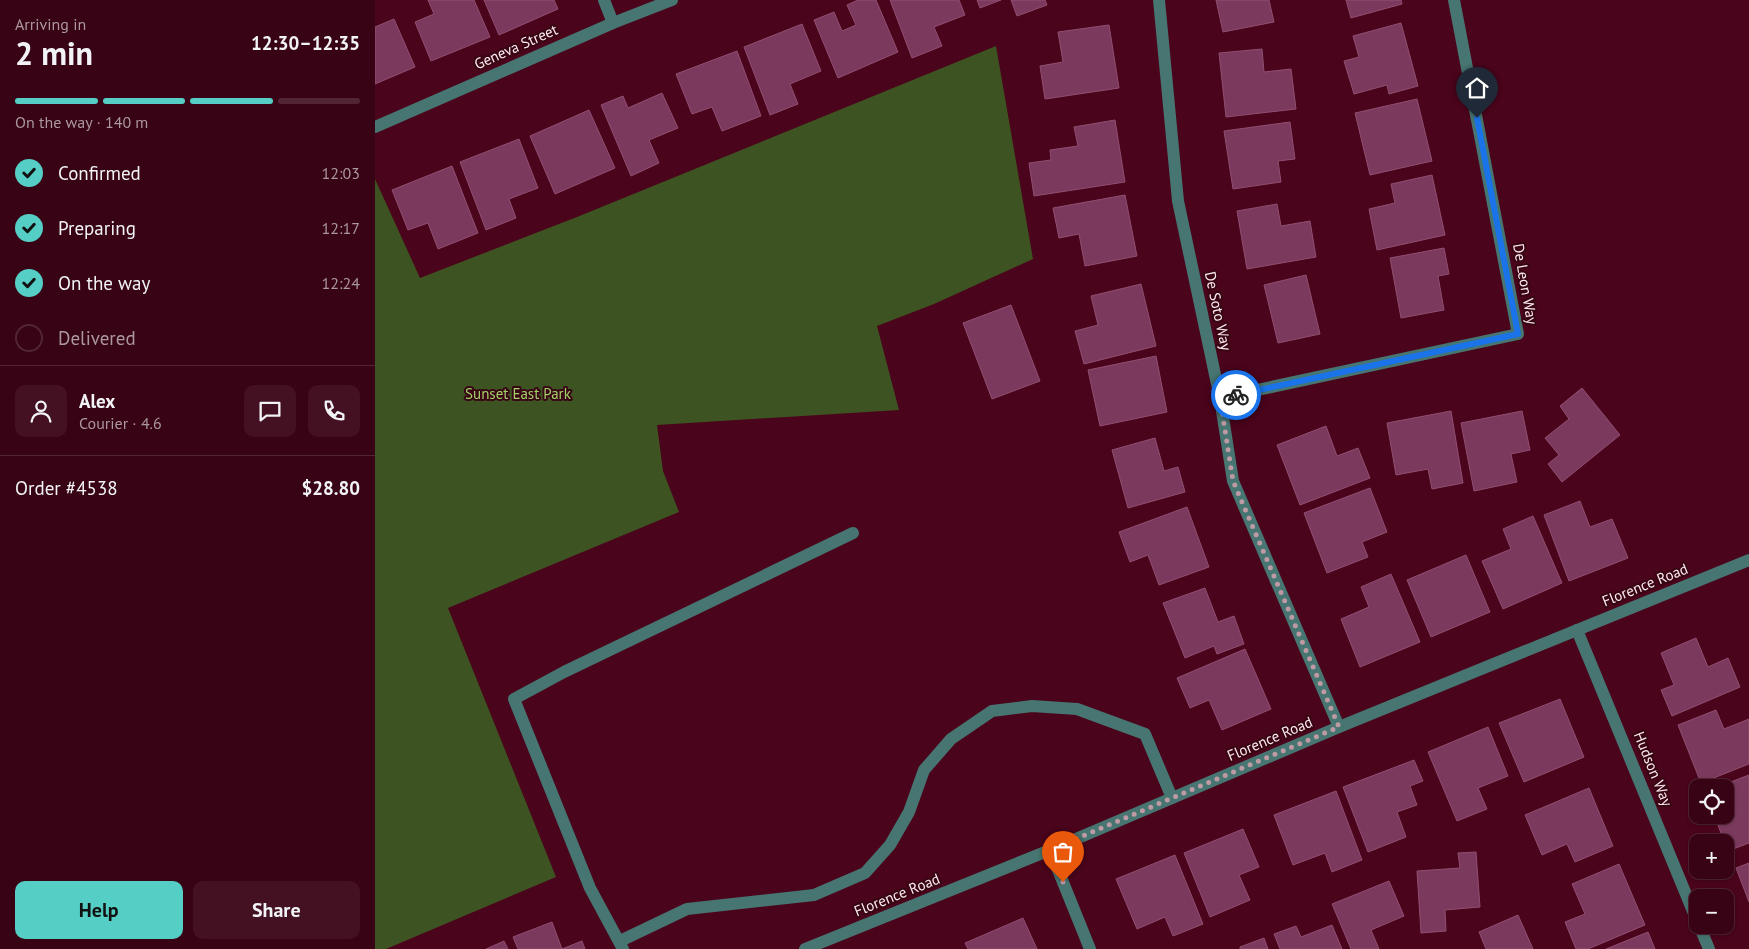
<!DOCTYPE html>
<html lang="en">
<head>
<meta charset="utf-8">
<style>
	body { margin:0; font-family:"PT Sans",sans-serif; background:#431122; color:#f1f3f6; height:100vh; display:flex; flex-direction:column; font-size:19px; white-space:nowrap }
	* { box-sizing:border-box; margin:0 }
	p { font-size:16px; color:#ab98a0 }
	.icon { flex:none; width:28px; height:28px; fill:none; stroke:currentColor; stroke-width:2; stroke-linecap:round; stroke-linejoin:round }
	.map { position:relative; flex:1; overflow:hidden }
	.side { display:flex; flex-direction:column; background:#380314; width:375px }
	.side>* { flex:none }
	.controls { position:absolute; left:1314px; top:779px; display:grid; gap:10px }
	.controls a { display:grid; place-items:center; width:45px; height:45px; border-radius:10px; background:#380314; box-shadow:0 1px 4px #0004,0 0 0 1px #522534; font-size:25px }
	.pin { position:absolute; display:grid; place-items:center; width:42px; height:42px; color:#fff; margin:-51px -21px; border-radius:50% 50% 50% 0; rotate:-45deg; box-shadow:0 0 5px #0007 }
	.pin .icon { rotate:45deg }
	.courier { position:absolute; display:grid; place-items:center; width:50px; height:50px; margin:-25px; border:4px solid #1a73e8; border-radius:50%; background:#fff; color:#222; box-shadow:0 1px 6px #0007 }
	.overview em { font-style:normal; font-weight:800 }
	.overview div { display:flex; flex-direction:column-reverse }
	.overview { display:flex; align-items:center; justify-content:space-between; height:85px; padding:0 15px }
	h1 { font-size:32px; font-weight:800; line-height:38px }
	.bar { display:grid; grid-template-columns:repeat(4,1fr); gap:8px 5px; align-content:center; height:60px; padding:0 15px }
	.bar i { height:6px; border-radius:4px; background:#522534 }
	.bar .active { background:#55cec5 }
	.bar p { grid-column:span 4 }
	.line { display:flex; align-items:center; gap:12px; padding:0 15px; border-top:1px solid #522534 }
	.line div { flex:1 }
	.round { display:grid; place-items:center; flex:none; width:52px; height:52px; border-radius:10px; background:#431122 }
	ol { padding:0 15px; list-style:none }
	li { display:flex; align-items:center; gap:15px; height:55px }
	li p { margin-inline-start:auto }
	li .icon { padding:5px; border-radius:50%; background:#55cec5; color:#111; stroke-width:4 }
	li:last-child { color:#ab98a0 }
	li i { width:28px; height:28px; border:2px solid #522534; border-radius:50% }
	.button { display:flex; gap:10px; margin-top:auto; padding:10px 15px }
	.button a { flex:1; height:58px; border-radius:10px; background:#55cec5; color:#111; font-size:20px; font-weight:800; line-height:58px; text-align:center }
	.button a+a { background:#431122; color:#f1f3f6 }
	main { display:flex; flex:1; min-height:0 }
	.map>svg:first-child { display:block }
	.green { fill:#3e5322 }
	.building { fill:#7b3a5d; stroke:#914e71 }
	.lines { fill:none; stroke-linecap:round; stroke-linejoin:round }
	.service { stroke:#477571; stroke-width:12 }
	.minor { stroke:#477571; stroke-width:12 }
	.done { stroke:#be9aa4; stroke-width:5; stroke-dasharray:0 9 }
	.route { stroke:#1a73e8; stroke-width:6 }
	.labels { text-anchor:middle; stroke-width:4; stroke-linejoin:round; paint-order:stroke }
	.street-label { font-size:15px; fill:#fdebed; stroke:#380514 }
	.park-label { font-size:15px; fill:#a3d268; stroke:#380514 }
</style>
</head>
<body>
<main>
<section class="side">
<div class="overview"><div><h1>2 min</h1><p>Arriving in</p></div><em>12:30–12:35</em></div>
<div class="bar"><i class="active"></i><i class="active"></i><i class="active"></i><i></i><p>On the way · 140 m</p></div>
<ol>
<li><svg class="icon" aria-label="check" viewBox="0 0 24 24"><path d="M5 12l5 5 9-10"/></svg>Confirmed<p>12:03</p></li>
<li><svg class="icon" aria-label="check" viewBox="0 0 24 24"><path d="M5 12l5 5 9-10"/></svg>Preparing<p>12:17</p></li>
<li><svg class="icon" aria-label="check" viewBox="0 0 24 24"><path d="M5 12l5 5 9-10"/></svg>On the way<p>12:24</p></li>
<li><i></i>Delivered</li>
</ol>
<div class="line" style="height:90px"><a class="round"><svg class="icon" aria-label="person" viewBox="0 0 24 24"><circle cx="12" cy="8" r="4"/><path d="M4 21q1-7 8-7t8 7"/></svg></a><div><b>Alex</b><p>Courier · 4.6</p></div><a class="round"><svg class="icon" aria-label="chat" viewBox="0 0 24 24"><path d="M4 5h16v11H9l-5 4z"/></svg></a><a class="round"><svg class="icon" aria-label="phone" viewBox="0 0 24 24"><path d="M5 4h4l2 5-3 2q2 4 5 5l2-3 5 2v4C11 20 4 13 5 4z"/></svg></a></div>
<div class="line" style="height:65px"><div>Order #4538</div><b>$28.80</b></div>
<div class="button"><a>Help</a><a>Share</a></div>
</section>
<div class="map">
<svg width="1374" height="949" viewBox="0 0 1374 949">
	<rect width="100%" height="100%" fill="#4a041b"/>
	<!-- green -->
	<polygon class="green" points="621,46 658,259 559,304 502,326 524,410 282,425 288,471 304,512 73,608 181,877 11,949 0,949 0,179 45,278 202,217"/>
	<!-- building -->
	<g class="building">
		<polygon points="53,0 99,0 115,37 56,61 40,22 59,14"/>
		<polygon points="109,0 179,0 183,9 124,35"/>
		<polygon points="483,0 501,0 523,52 463,78 439,20 459,12 467,31 481,25 472,5"/>
		<polygon points="515,0 584,0 590,15 559,27 567,46 537,58"/>
		<polygon points="602,0 626,0 605,8"/>
		<polygon points="636,0 670,0 672,5 642,16"/>
		<polygon points="841,0 894,0 899,22 848,32"/>
		<polygon points="971,0 1026,0 1027,4 976,18"/>
		<polygon points="19,19 40,67 0,84 0,27"/>
		<polygon points="1026,23 1043,86 1014,94 1012,85 979,94 969,61 984,57 978,36"/>
		<polygon points="427,24 446,71 415,84 423,104 395,115 369,47"/>
		<polygon points="734,25 744,88 670,99 665,66 688,62 683,32"/>
		<polygon points="887,49 889,72 916,69 921,109 851,117 844,53"/>
		<polygon points="362,51 386,116 347,131 337,107 317,114 301,74"/>
		<polygon points="287,93 303,128 274,140 284,163 256,176 226,105 248,96 253,108"/>
		<polygon points="1042,99 1057,161 995,175 980,113"/>
		<polygon points="214,110 240,168 180,194 155,136"/>
		<polygon points="740,120 750,182 659,196 654,163 676,160 675,150 703,146 699,127"/>
		<polygon points="915,122 920,159 903,161 906,182 858,189 849,131"/>
		<polygon points="144,139 163,188 134,199 141,218 111,230 85,162"/>
		<polygon points="77,166 103,233 63,249 53,223 33,230 17,190"/>
		<polygon points="1057,175 1070,235 1002,250 994,209 1020,203 1016,184"/>
		<polygon points="750,195 762,256 710,266 704,234 684,238 678,208"/>
		<polygon points="902,204 906,226 935,221 941,257 872,269 862,211"/>
		<polygon points="1069,248 1074,274 1063,276 1069,310 1026,318 1015,258"/>
		<polygon points="931,275 945,334 903,343 889,285"/>
		<polygon points="766,284 781,346 709,364 700,331 723,325 716,296"/>
		<polygon points="636,305 665,381 617,399 588,323"/>
		<polygon points="781,356 792,412 725,426 713,370"/>
		<polygon points="1207,388 1245,435 1187,482 1173,464 1184,455 1170,438 1194,419 1185,406"/>
		<polygon points="1076,411 1088,483 1057,489 1053,469 1021,475 1012,423"/>
		<polygon points="1147,411 1155,450 1136,454 1142,482 1099,491 1086,423"/>
		<polygon points="951,426 962,456 983,448 995,478 925,505 902,445"/>
		<polygon points="780,438 789,471 803,467 810,492 753,508 737,450"/>
		<polygon points="995,488 1012,532 987,542 993,557 952,573 929,513"/>
		<polygon points="1205,501 1215,527 1237,519 1253,558 1194,581 1169,515"/>
		<polygon points="812,507 834,567 784,585 773,555 755,562 744,532"/>
		<polygon points="1158,516 1187,583 1128,609 1107,561 1136,549 1128,529"/>
		<polygon points="1091,555 1115,612 1056,637 1032,580"/>
		<polygon points="1016,574 1045,642 985,667 966,619 994,607 986,587"/>
		<polygon points="830,588 843,622 859,616 869,644 842,654 839,646 810,658 788,603"/>
		<polygon points="1321,638 1333,667 1353,658 1365,687 1297,716 1286,690 1299,685 1286,653"/>
		<polygon points="870,649 896,709 847,730 834,700 815,708 802,678"/>
		<polygon points="1185,699 1209,757 1149,782 1124,723"/>
		<polygon points="1341,710 1349,729 1374,719 1374,764 1326,783 1303,725"/>
		<polygon points="1113,727 1133,776 1103,788 1112,809 1082,821 1053,752"/>
		<polygon points="1039,760 1048,781 1035,786 1042,805 1022,812 1031,837 993,852 968,787"/>
		<polygon points="1374,775 1374,843 1353,851 1339,815 1350,815 1350,788 1340,788"/>
		<polygon points="1214,788 1238,846 1200,862 1192,844 1167,855 1150,815"/>
		<polygon points="961,791 987,860 957,872 950,853 918,865 899,815"/>
		<polygon points="868,829 884,867 864,875 875,900 835,917 809,853"/>
		<polygon points="1101,852 1105,907 1070,910 1071,931 1046,933 1042,871 1085,868 1083,853"/>
		<polygon points="800,855 828,924 798,936 790,917 762,929 741,879"/>
		<polygon points="1374,863 1374,902 1361,868"/>
		<polygon points="1244,864 1270,925 1213,949 1201,949 1190,922 1210,914 1197,884"/>
		<polygon points="1014,881 1029,916 996,930 1004,949 976,949 957,904"/>
		<polygon points="1143,915 1158,949 1111,949 1104,932"/>
		<polygon points="648,918 662,949 593,949 590,943"/>
		<polygon points="177,922 187,949 207,941 210,949 143,949 138,937"/>
		<polygon points="957,925 967,949 905,949 899,934 921,926 926,937"/>
		<polygon points="1273,932 1280,949 1231,949"/>
		<polygon points="889,938 893,949 865,949 865,947"/>
		<polygon points="129,941 133,949 111,949"/>
	</g>
	<g class="lines">
		<!-- service -->
		<g class="service">
			<polyline points="245,941 312,909 439,895 490,873 515,845 534,812 549,770 576,739 617,711 657,706 702,709 770,734 797,798"/>
			<polyline points="248,949 215,888 139,699 189,672 478,533"/>
		</g>
		<!-- minor -->
		<g class="minor">
			<polyline points="229,0 238,23"/>
			<polyline points="784,0 803,201 845,398 858,481 964,727"/>
			<polyline points="0,127 238,23 297,0"/>
			<polyline points="845,398 1143,334 1079,0"/>
			<polyline points="1202,630 1322,921"/>
			<polyline points="675,850 715,949"/>
			<polyline points="1324,925 1334,949"/>
			<polyline points="430,949 675,850 964,727 1374,560"/>
		</g>
	</g>
	<g class="lines">
		<!-- done -->
		<polyline class="done" points="688,882 675,850 964,727 858,481 845,398 861,395"/>
		<!-- route -->
		<polyline class="route" points="861,395 1143,334 1102,118"/>
	</g>
	<g class="labels">
		<!-- street labels -->
		<g class="street-label">
			<text transform="translate(141 47) rotate(-24)" y="5">Geneva Street</text>
			<text transform="translate(1150 284) rotate(80)" y="5">De Leon Way</text>
			<text transform="translate(843 311) rotate(78)" y="5">De Soto Way</text>
			<text transform="translate(1270 585) rotate(-22)" y="5">Florence Road</text>
			<text transform="translate(895 739) rotate(-23)" y="5">Florence Road</text>
			<text transform="translate(1278 769) rotate(68)" y="5">Hudson Way</text>
			<text transform="translate(522 895) rotate(-22)" y="5">Florence Road</text>
		</g>
		<!-- park labels -->
		<g class="park-label">
			<text x="143" y="399">Sunset East Park</text>
		</g>
	</g>
</svg>
<div class="controls">
<a><svg class="icon" aria-label="locate" viewBox="0 0 24 24"><circle cx="12" cy="12" r="6"/><path d="M12 2v4M12 18v4M2 12h4M18 12h4"/></svg></a>
<a>+</a>
<a>−</a>
</div>
<div class="pin" style="left:688px;top:882px;background:#ea580c"><svg class="icon" aria-label="bag" viewBox="0 0 24 24"><path d="M5 8h14l-1 12H6zM9 8a3 3 0 0 1 6 0"/></svg></div>
<div class="pin" style="left:1102px;top:118px;background:#1f2937"><svg class="icon" aria-label="home" viewBox="0 0 24 24"><path d="M3 11l9-7 9 7M6 9v11h12V9"/></svg></div>
<div class="courier" style="left:861px;top:395px"><svg class="icon" aria-label="bike" viewBox="0 0 24 24"><circle cx="6" cy="16" r="4"/><circle cx="18" cy="16" r="4"/><path d="M6 16l4-8h5l3 8M10 8l3 8H6M13 5h3"/></svg></div>
</div>
</main>
</body>
</html>
